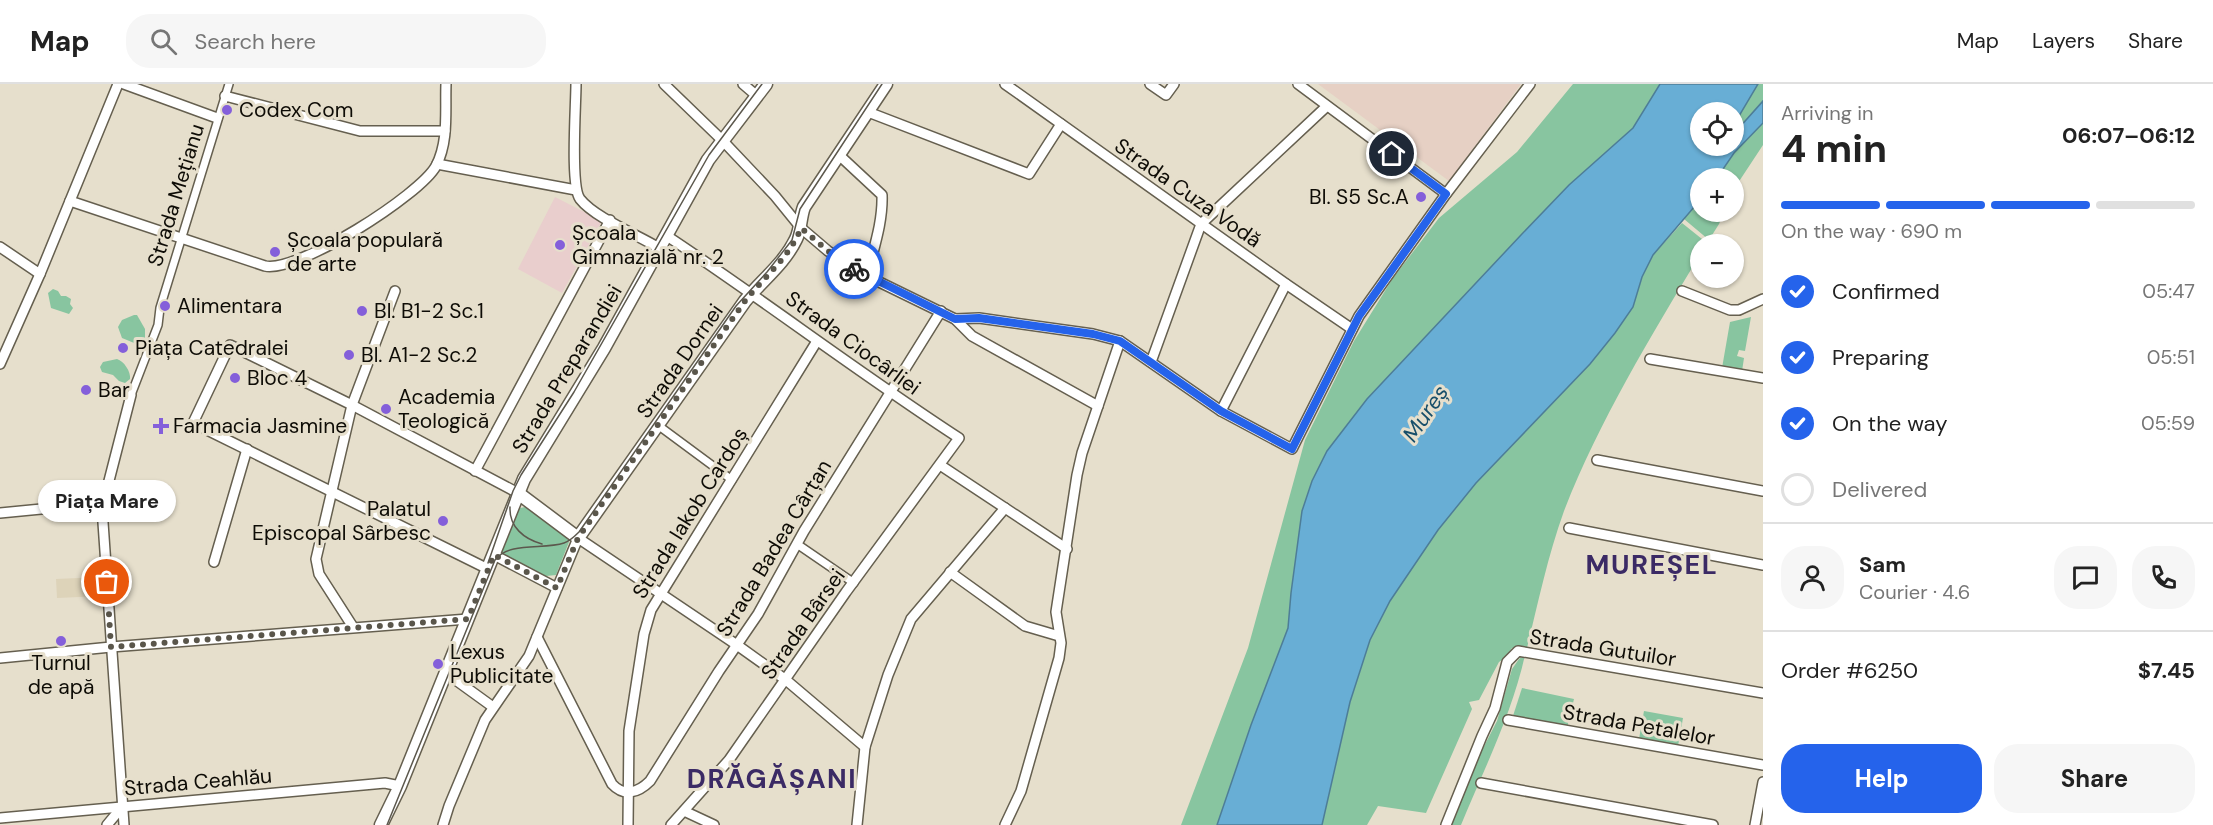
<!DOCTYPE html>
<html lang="en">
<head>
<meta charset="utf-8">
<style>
	body { margin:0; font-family:"DM Sans",sans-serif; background:#f6f6f6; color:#222; height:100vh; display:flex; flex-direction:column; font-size:22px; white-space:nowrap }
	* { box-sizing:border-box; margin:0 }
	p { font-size:20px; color:#767676 }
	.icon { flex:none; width:33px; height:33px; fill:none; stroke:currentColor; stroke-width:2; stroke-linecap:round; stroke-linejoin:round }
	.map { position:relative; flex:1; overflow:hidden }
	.side { display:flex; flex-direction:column; background:#fff; width:450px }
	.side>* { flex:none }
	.buttons { position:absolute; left:1690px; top:18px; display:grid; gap:12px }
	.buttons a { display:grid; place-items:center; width:54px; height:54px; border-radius:50%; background:#fff; box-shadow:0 2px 4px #0004; font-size:30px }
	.pin { position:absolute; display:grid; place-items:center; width:51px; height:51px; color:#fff; margin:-26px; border:3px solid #fff; border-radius:50%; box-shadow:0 2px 6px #0007 }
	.courier { position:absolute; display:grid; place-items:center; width:60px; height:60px; margin:-30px; border:4px solid #2563eb; border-radius:50%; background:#fff; color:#222; box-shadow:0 2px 8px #0007 }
	.bubble { position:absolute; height:42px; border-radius:21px; background:#fff; box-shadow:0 2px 4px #0004; font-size:20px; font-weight:700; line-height:42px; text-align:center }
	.overview em { font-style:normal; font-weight:700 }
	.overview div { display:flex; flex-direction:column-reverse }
	.overview { display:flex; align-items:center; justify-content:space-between; height:102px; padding:0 18px }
	h1 { font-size:39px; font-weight:700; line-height:45px }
	.bar { display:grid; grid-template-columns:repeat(4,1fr); gap:9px 6px; align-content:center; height:72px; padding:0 18px }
	.bar i { height:8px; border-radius:4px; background:#e0e0e0 }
	.bar .active { background:#2563eb }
	.bar p { grid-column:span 4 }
	.line { display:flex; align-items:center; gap:15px; padding:0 18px; border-top:2px solid #e0e0e0 }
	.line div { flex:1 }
	.round { display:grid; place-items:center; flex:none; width:63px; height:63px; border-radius:24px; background:#f6f6f6 }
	ol { padding:0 18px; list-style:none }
	li { display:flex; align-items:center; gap:18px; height:66px }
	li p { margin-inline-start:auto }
	li .icon { padding:6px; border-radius:50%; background:#2563eb; color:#fff; stroke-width:4 }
	li:last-child { color:#767676 }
	li i { width:33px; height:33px; border:3px solid #e0e0e0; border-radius:50% }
	.button { display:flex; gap:12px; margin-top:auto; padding:12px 18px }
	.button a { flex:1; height:69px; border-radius:24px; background:#2563eb; color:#fff; font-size:24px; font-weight:700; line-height:69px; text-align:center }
	.button a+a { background:#f6f6f6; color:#222 }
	header { display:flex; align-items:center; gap:36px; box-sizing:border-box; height:84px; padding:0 30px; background:#fff; border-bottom:2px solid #e0e0e0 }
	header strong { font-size:28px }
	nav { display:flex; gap:33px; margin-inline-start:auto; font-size:21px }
	.search { width:420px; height:54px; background:#f6f6f6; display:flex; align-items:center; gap:15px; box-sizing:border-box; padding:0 21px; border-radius:24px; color:#767676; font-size:22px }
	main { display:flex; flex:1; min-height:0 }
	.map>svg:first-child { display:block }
	.built { fill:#ddd3b9 }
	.industrial { fill:#e6d0c4 }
	.education { fill:#e9cecd }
	.green { fill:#88c5a0 }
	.water { fill:#68aed5; stroke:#4d7d97; stroke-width:1.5; fill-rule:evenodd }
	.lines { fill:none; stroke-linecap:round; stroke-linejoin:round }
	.pedestrian-casing { stroke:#655f4f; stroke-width:10 }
	.minor-casing { stroke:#655f4f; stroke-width:12 }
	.secondary-casing { stroke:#655f4f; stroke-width:15 }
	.pedestrian { stroke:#fff; stroke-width:7 }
	.minor { stroke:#fff; stroke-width:9 }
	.secondary { stroke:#fff; stroke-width:12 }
	.tram { stroke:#5c584d; stroke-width:1.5 }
	.done { stroke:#5a564b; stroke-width:6; stroke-dasharray:0 10.8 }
	.route { stroke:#2563eb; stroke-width:8 }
	.poi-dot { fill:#845fda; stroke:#e6dfcc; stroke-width:2 }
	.labels { text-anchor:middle; stroke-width:6; stroke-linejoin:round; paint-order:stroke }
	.poi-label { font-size:21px; fill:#0e0c06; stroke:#e6dfcc; text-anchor:start }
	.street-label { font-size:21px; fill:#0e0c06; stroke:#e6dfcc }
	.water-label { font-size:22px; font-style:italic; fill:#174f6a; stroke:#e6dfcc }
	.district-label { font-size:27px; font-weight:bold; letter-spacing:1.5px; fill:#3b2a65; stroke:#e6dfcc }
</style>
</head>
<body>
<header>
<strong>Map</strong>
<div class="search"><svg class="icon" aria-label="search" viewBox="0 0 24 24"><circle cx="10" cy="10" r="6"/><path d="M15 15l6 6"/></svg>Search here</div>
<nav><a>Map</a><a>Layers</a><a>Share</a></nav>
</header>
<main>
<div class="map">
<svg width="1763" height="741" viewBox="0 0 1763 741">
	<rect width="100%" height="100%" fill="#e6dfcc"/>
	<!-- built -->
	<polygon class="built" points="101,493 102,512 57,514 56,495"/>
	<!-- industrial -->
	<polygon class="industrial" points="1318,0 1521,0 1449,97"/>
	<!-- education -->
	<polygon class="education" points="555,113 602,137 562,209 518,185"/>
	<!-- green -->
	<g class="green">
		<polygon points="1573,0 1660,0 1633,44 1569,101 1521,151 1367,315 1327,367 1312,397 1302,427 1291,509 1288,544 1251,641 1217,741 1181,741 1248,564 1305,356 1354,257 1393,194 1439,134 1517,68"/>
		<polygon points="1758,0 1763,0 1763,17 1738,46 1735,43 1736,37"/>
		<polygon points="1763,39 1763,61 1734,105 1734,94 1717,94 1734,69"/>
		<polygon points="1701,115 1701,128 1724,128 1719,140 1709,156 1684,135"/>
		<path d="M1682,139l25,20 -6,1v9c-50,83 -102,168 -137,258 -16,44 -26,92 -37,137h-15l-6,9 -7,5 -20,38 -10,2 3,7 -46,104 -48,-7 -11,19h-45l28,-123 20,-62 20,-39 48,-71 38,-47 114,-119 25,-31 18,-26 9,-30 11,-22z"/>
		<polygon points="53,205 58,207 61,212 66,212 71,215 70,220 73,224 69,230 51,224 48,209"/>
		<polygon points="134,231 137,231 145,245 145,258 139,261 122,254 118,243 122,236"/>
		<polygon points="1751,233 1745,267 1739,266 1737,272 1744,274 1742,287 1722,284 1730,238"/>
		<path d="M117,275c7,2 14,13 13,20l-5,4 -6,-2 -6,-6 -11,-3 -2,-5 3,-5z"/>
		<polygon points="525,423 566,452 569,458 556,491 546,492 506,474 501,468 516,425"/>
		<path d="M1525,571c-13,59 -41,114 -64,170h-10l25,-63 21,-41 15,-52 7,-10z"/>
		<polygon points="1522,604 1574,615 1567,644 1512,635"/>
		<polygon points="1644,627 1683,634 1678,662 1639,655"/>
	</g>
	<!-- water -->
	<path class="water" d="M1660,0h98l-22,37 -1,6 3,2 25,-28v22l-29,30 -17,25h-16v21l-48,56 -11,22 -9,30 -18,26 -25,31 -114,119 -38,47 -48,71 -20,39 -20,62 -28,123h-105l34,-100 37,-97 3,-35 11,-82 10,-30 15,-30 40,-52 154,-164 48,-50 64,-57zM1701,28h33v34h-33z"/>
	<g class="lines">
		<!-- pedestrian casing -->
		<g class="pedestrian-casing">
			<g id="pedestrian">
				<polyline points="131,311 158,241 160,224 229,0"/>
				<polyline points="659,342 732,396"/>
				<polyline points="797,460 854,499"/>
			</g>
		</g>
		<!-- minor casing -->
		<g class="minor-casing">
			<g id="minor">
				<polyline points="124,0 217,34"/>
				<path d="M576,0c0,22 -6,102 4,115 15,19 58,36 79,49"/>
				<polyline points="664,0 723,57 775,112 801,144 828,167 867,192 955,235 972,252 1098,322"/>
				<polyline points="743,0 757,12"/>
				<polyline points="1005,0 1286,200 1352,245"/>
				<polyline points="1150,0 1166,11 1174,0"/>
				<polyline points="1298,0 1446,110"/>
				<polyline points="225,12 360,47 445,47"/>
				<polyline points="868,28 1029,90 1061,40"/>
				<path d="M839,71l43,40c1,28 -9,55 -15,81"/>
				<polyline points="437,80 576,106"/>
				<path d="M70,117l195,65c33,7 155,-71 171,-100 13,-25 9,-55 10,-82"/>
				<path d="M667,152c98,65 192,137 292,202l-113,154 -117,168 -58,65"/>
				<polyline points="0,163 40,190"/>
				<polyline points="1682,207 1730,226 1739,226 1763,215"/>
				<polyline points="955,235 979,234 1093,250 1120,257 1221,327 1292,365 1359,232 1446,110 1530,0"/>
				<polyline points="1650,275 1763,294"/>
				<polyline points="1151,278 1201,140 1327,22"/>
				<polyline points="0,280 40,190 118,0"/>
				<polyline points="1221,327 1286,200"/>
				<polyline points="1597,376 1763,407"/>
				<polyline points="940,381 1067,465"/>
				<polyline points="475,387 610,136"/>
				<polyline points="0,429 103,419"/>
				<polyline points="1569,444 1763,481"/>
				<polyline points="494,471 557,504"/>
				<polyline points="214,478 247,365"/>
				<polyline points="488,485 193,339 230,261 352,321 518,409"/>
				<polyline points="950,488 1025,542 1059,552"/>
				<polyline points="353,543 319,490 316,475 352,321 395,207"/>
				<path d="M537,553l75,147c12,13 26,9 38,-3l69,-110 39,-57 46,-83 137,-220"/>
				<polyline points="0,574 111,563 468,535"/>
				<polyline points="446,589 493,623"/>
				<polyline points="1508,636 1763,681"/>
				<polyline points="1481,699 1713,741"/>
				<polyline points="684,727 714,741"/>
				<polyline points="0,734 385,699 400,702"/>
				<polyline points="107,741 122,723"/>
				<polyline points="124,741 102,424 131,311"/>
				<polyline points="443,741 449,722 485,636 529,572 578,454 737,561 786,596 865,663"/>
				<polyline points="628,741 629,647 644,550 651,526 817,257"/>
				<polyline points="857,741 865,663 888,591 911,535 1005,424"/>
				<polyline points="1005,741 1021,707 1059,574 1061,559 1056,528 1077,391 1082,369 1120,257"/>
				<polyline points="1446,741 1482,652 1495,624 1507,578 1518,567 1763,609"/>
				<polyline points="1755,741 1763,698"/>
			</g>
		</g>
		<!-- secondary casing -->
		<g class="secondary-casing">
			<g id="secondary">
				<path d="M518,409l60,45 167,-237c17,-21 39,-37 51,-62 5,-10 4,-22 8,-32l82,-123"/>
				<polyline points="381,741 400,702 524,395 604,264 708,76 766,0"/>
			</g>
		</g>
		<!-- pedestrian -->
		<use href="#pedestrian" class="pedestrian"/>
		<!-- minor -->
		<use href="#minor" class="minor"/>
		<!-- secondary -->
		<use href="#secondary" class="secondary"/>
		<!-- tram -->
		<g class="tram">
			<path d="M510,423c-1,20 14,32 32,37"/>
			<polyline points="488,479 513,407 521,391 574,308 709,71 762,0"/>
			<path d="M387,741l108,-265c15,-19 48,-10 69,-17 6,-2 11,-7 15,-11l157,-226 31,-34 25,-32 8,-31 82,-125"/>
		</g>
	</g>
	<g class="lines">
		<!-- done -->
		<path class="done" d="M107,498l4,65 357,-28 26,-64 63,33 21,-50 167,-237c19,-24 44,-43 56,-73l27,23 26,18"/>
		<!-- route -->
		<polyline class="route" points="854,185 955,235 979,234 1093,250 1120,257 1221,327 1292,365 1359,232 1446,110 1392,70"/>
	</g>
	<!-- markers -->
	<g class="poi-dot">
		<circle cx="227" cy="26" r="6"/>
		<circle cx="1421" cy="113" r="6"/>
		<circle cx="560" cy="161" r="6"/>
		<circle cx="275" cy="168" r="6"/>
		<circle cx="165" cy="222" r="6"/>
		<circle cx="362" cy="227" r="6"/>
		<circle cx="123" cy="264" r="6"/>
		<circle cx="349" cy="271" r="6"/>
		<circle cx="235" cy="294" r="6"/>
		<circle cx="86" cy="306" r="6"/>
		<circle cx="386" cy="325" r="6"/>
		<path d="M158 333h6v6h6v6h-6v6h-6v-6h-6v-6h6z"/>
		<circle cx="443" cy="437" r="6"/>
		<circle cx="61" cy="557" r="6"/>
		<circle cx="438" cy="580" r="6"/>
	</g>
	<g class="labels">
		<!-- poi labels -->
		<g class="poi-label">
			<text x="239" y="33">Codex Com</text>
			<text x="1409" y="120" text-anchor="end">Bl. S5 Sc.A</text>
			<text x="572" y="156">Școala<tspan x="572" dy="24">Gimnazială nr. 2</tspan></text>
			<text x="287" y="163">Școala populară<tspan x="287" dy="24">de arte</tspan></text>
			<text x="177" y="229">Alimentara</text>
			<text x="374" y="234">Bl. B1-2 Sc.1</text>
			<text x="135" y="271">Piața Catedralei</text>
			<text x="361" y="278">Bl. A1-2 Sc.2</text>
			<text x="247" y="301">Bloc 4</text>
			<text x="98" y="313">Bar</text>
			<text x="398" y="320">Academia<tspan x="398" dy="24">Teologică</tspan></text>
			<text x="173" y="349">Farmacia Jasmine</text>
			<text x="431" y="432" text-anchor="end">Palatul<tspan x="431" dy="24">Episcopal Sârbesc</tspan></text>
			<text x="450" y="575">Lexus<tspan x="450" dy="24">Publicitate</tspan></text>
			<text x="61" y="586" text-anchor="middle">Turnul<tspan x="61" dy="24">de apă</tspan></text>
		</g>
		<!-- street labels -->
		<g class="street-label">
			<text transform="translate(1188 109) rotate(35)" y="7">Strada Cuza Vodă</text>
			<text transform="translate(176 111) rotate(-73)" y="7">Strada Mețianu</text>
			<text transform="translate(853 259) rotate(36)" y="7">Strada Ciocârliei</text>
			<text transform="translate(680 277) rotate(-55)" y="7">Strada Dornei</text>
			<text transform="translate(567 285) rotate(-59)" y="7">Strada Preparandiei</text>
			<text transform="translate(690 429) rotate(-58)" y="7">Strada Iakob Cardoș</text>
			<text transform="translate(774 464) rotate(-59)" y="7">Strada Badea Cârțan</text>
			<text transform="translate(803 540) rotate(-55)" y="7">Strada Bârsei</text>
			<text transform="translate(1603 564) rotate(9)" y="7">Strada Gutuilor</text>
			<text transform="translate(1639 641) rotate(10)" y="7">Strada Petalelor</text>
			<text transform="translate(198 698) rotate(-5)" y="7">Strada Ceahlău</text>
		</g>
		<!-- water labels -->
		<g class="water-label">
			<text transform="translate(1425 329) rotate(-56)" y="8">Mureș</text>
		</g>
		<!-- district labels -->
		<g class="district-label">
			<text x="1652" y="490">MUREȘEL</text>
			<text x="772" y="704">DRĂGĂȘANI</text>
		</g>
	</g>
</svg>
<div class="buttons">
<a><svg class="icon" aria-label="locate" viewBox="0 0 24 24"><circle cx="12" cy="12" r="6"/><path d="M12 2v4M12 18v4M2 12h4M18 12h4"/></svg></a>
<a>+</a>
<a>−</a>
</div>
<div class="pin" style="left:107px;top:498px;background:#ea580c"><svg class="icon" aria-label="bag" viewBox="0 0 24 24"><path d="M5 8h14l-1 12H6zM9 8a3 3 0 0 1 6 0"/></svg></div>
<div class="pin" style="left:1392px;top:70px;background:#1f2937"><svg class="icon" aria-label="home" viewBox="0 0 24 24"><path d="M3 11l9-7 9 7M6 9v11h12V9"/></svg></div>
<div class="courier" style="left:854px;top:185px"><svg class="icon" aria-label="bike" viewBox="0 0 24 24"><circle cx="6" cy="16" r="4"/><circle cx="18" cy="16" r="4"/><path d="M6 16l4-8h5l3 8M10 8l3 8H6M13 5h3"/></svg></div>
<div class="bubble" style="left:38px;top:396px;width:138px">Piața Mare</div>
</div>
<section class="side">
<div class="overview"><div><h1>4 min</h1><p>Arriving in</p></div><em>06:07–06:12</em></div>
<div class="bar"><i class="active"></i><i class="active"></i><i class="active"></i><i></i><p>On the way · 690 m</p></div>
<ol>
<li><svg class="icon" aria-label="check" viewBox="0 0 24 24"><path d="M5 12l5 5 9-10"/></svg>Confirmed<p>05:47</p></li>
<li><svg class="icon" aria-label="check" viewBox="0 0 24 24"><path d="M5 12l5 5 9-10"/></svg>Preparing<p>05:51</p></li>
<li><svg class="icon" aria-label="check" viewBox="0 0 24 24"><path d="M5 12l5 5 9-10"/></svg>On the way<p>05:59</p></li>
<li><i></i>Delivered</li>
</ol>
<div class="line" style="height:108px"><a class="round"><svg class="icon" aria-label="person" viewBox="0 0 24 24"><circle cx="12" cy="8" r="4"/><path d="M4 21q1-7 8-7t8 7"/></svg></a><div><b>Sam</b><p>Courier · 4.6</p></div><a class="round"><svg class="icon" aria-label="chat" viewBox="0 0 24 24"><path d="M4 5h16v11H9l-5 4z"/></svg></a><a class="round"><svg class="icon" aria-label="phone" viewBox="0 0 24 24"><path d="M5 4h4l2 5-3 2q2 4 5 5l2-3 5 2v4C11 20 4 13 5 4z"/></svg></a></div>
<div class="line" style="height:78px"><div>Order #6250</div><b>$7.45</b></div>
<div class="button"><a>Help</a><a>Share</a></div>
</section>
</main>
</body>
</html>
